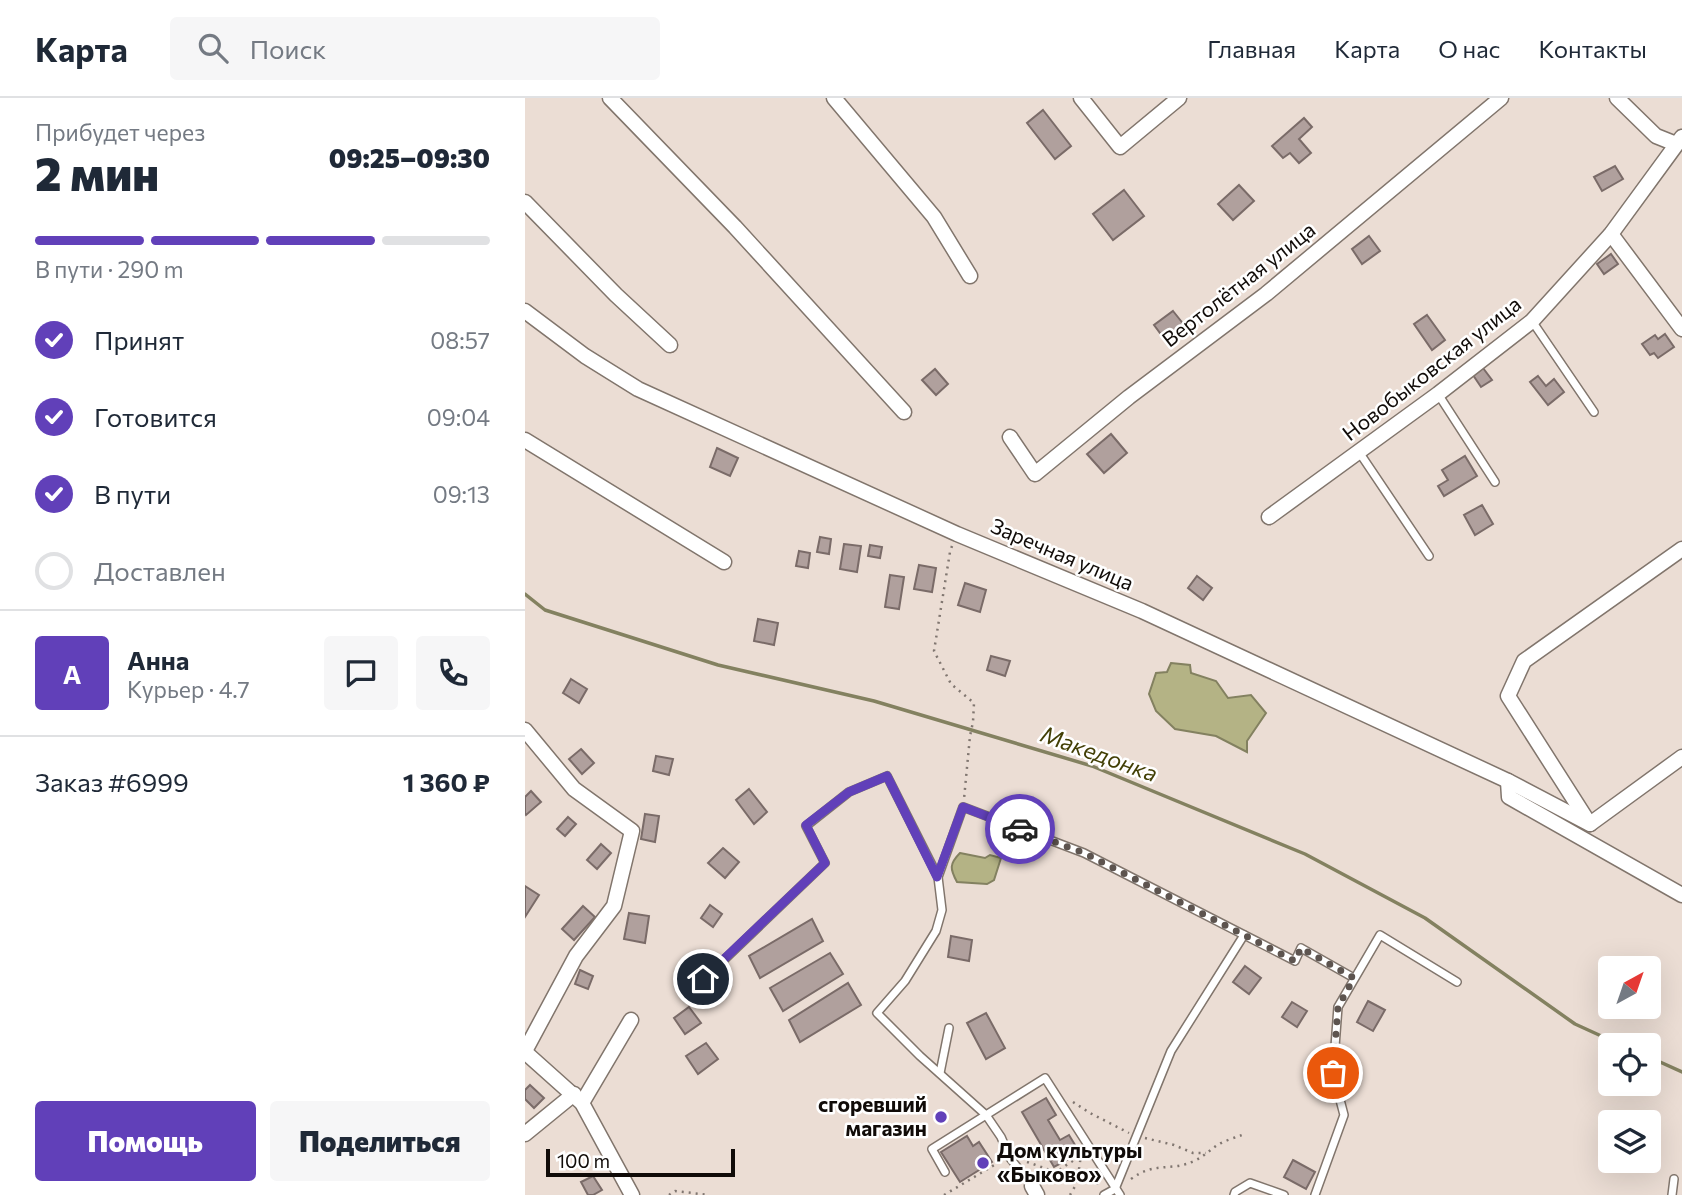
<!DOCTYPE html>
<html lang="ru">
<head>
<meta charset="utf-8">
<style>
	body { margin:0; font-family:Commissioner,sans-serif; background:#f6f6f7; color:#1f2937; height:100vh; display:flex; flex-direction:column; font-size:26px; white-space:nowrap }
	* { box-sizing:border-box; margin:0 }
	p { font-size:23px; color:#747a83 }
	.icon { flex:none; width:38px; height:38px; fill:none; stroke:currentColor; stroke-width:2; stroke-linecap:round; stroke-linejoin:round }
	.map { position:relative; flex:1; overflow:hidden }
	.sheet { display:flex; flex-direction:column; background:#fff; width:525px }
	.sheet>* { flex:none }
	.needle { width:46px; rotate:40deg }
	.controls { position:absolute; left:1073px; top:858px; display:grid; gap:14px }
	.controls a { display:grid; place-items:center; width:63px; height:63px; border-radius:7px; background:#fff; box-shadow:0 7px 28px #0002; font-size:35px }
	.scale { position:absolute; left:21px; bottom:18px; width:189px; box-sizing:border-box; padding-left:7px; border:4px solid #100b08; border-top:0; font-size:19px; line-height:24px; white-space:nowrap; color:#100b08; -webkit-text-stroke:5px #fff; paint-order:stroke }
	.pin { position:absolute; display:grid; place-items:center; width:60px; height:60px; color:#fff; margin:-30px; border:4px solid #fff; border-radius:50%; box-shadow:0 2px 7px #0007 }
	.courier { position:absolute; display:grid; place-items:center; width:70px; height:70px; margin:-35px; border:5px solid #6140b9; border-radius:50%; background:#fff; color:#222; box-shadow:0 2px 9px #0007 }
	.headline em { font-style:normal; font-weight:800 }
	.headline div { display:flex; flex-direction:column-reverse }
	.headline { display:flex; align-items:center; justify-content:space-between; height:119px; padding:0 35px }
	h1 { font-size:46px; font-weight:800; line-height:52px }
	.bar { display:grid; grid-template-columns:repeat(4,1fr); gap:10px 7px; align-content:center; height:84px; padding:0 35px }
	.bar i { height:9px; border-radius:5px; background:#e0e1e3 }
	.bar .current { background:#6140b9 }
	.bar p { grid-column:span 4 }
	.line { display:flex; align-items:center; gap:18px; padding:0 35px; border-top:2px solid #e0e1e3 }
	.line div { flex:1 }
	.round { display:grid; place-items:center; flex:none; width:74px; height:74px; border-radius:7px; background:#f6f6f7 }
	ol { padding:0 35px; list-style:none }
	li { display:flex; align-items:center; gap:21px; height:77px }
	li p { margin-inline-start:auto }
	li .icon { padding:7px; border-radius:50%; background:#6140b9; color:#fff; stroke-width:4 }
	li:last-child { color:#747a83 }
	li i { width:38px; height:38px; border:4px solid #e0e1e3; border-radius:50% }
	.action { display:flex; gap:14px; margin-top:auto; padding:14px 35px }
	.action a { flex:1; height:80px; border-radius:7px; background:#6140b9; color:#fff; font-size:28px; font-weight:800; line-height:80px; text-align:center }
	.action a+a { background:#f6f6f7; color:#1f2937 }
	header { display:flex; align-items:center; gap:42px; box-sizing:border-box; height:98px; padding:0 35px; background:#fff; border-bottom:2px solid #e0e1e3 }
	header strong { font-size:33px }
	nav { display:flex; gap:38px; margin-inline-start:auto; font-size:24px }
	.search { width:490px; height:63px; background:#f6f6f7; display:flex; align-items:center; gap:18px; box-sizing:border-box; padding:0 24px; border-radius:7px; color:#747a83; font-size:26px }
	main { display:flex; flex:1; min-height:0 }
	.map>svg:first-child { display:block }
	.water { fill:#b4b385; stroke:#838160; stroke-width:2 }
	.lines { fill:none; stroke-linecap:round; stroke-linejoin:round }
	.stream { stroke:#838160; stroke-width:3.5 }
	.building { fill:#b0a09d; stroke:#7a6b68; stroke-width:2 }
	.lane-casing { stroke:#81756c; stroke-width:10 }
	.street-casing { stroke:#81756c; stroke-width:17 }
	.path { stroke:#807670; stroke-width:2.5; stroke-dasharray:2 5; stroke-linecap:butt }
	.lane { stroke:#fff; stroke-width:7 }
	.street { stroke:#fff; stroke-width:14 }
	.done { stroke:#5d544f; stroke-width:7; stroke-dasharray:0 12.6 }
	.route { stroke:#6140b9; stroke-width:9 }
	.poi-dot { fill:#6140b9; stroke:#fff; stroke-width:2.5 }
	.labels { text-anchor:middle; stroke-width:5; stroke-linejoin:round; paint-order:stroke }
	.street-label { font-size:21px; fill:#100b08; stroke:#fff }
	.poi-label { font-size:21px; font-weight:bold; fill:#100b08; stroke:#fff; text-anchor:end }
	.water-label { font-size:23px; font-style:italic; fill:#423f05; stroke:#fff }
</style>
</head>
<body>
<header>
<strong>Карта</strong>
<div class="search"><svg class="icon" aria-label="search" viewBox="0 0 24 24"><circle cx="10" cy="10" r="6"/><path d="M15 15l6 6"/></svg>Поиск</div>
<nav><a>Главная</a><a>Карта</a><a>О нас</a><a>Контакты</a></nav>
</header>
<main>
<section class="sheet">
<div class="headline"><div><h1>2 мин</h1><p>Прибудет через</p></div><em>09:25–09:30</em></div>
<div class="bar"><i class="current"></i><i class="current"></i><i class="current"></i><i></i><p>В пути · 290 m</p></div>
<ol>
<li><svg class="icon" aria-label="check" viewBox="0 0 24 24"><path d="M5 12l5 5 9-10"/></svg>Принят<p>08:57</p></li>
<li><svg class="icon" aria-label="check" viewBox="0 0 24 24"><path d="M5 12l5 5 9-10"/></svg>Готовится<p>09:04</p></li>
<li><svg class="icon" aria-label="check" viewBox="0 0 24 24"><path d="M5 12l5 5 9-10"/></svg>В пути<p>09:13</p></li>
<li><i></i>Доставлен</li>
</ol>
<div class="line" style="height:126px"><b class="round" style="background:#6140b9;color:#fff">А</b><div><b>Анна</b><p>Курьер · 4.7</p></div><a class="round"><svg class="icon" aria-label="chat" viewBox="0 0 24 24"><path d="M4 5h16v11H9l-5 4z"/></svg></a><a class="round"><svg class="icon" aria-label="phone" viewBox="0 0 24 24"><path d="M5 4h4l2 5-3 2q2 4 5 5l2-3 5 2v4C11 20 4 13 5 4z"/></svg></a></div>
<div class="line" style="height:91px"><div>Заказ #6999</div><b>1 360 ₽</b></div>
<div class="action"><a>Помощь</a><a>Поделиться</a></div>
</section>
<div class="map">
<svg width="1157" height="1097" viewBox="0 0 1157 1097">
	<rect width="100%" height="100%" fill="#ebddd4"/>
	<!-- water -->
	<g class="water">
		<polygon points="646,565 665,567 666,575 691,583 703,600 726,597 741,615 722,643 722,654 691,638 650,631 631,613 624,596 631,575 642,574"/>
		<path d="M435,755l25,5 5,-3 11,3 -7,22 -7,4 -30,-2c-7,-13 -8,-18 3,-29z"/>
	</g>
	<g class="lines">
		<!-- stream -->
		<g class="stream">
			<polyline points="0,496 20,512 193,567 349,603 567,668 780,756 900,820 1050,926 1096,947"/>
			<polyline points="1124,959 1157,974"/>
		</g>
	</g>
	<!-- building -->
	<g class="building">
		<polygon points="518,12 546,48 530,61 502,25"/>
		<polygon points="779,20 787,29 774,41 786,55 774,65 765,55 758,60 747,48"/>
		<polygon points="1090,68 1098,81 1077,93 1069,79"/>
		<polygon points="714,87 729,103 708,122 693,106"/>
		<polygon points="599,92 619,118 588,142 568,116"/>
		<polygon points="844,138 855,153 837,166 827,151"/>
		<polygon points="1086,156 1093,166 1079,176 1072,166"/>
		<polygon points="648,213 660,228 641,243 629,227"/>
		<polygon points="902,217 920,242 907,252 889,226"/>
		<polygon points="1140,236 1149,249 1133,260 1129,255 1125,257 1117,246 1130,237 1133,241"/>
		<polygon points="958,270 967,282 956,289 948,277"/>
		<polygon points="410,271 423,286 411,297 397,282"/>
		<polygon points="1013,278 1021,288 1029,281 1039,294 1023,307 1005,284"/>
		<polygon points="586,336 602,355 579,375 562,356"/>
		<polygon points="192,350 213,360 205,378 185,369"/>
		<polygon points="940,358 952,378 919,398 913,388 923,382 917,372"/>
		<polygon points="957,407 968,426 950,437 939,417"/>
		<polygon points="295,439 306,441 304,456 292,454"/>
		<polygon points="319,446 336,448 332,474 315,471"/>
		<polygon points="345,447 357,449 355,460 343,458"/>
		<polygon points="274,453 285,455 283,470 271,468"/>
		<polygon points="394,467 411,470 407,494 389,491"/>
		<polygon points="365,477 379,479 374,511 360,509"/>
		<polygon points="672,478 687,490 678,502 663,490"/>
		<polygon points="440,485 461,492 455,514 433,507"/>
		<polygon points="233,521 253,525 249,547 229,543"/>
		<polygon points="466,558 485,563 480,578 462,572"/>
		<polygon points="46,581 62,591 54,605 38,595"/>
		<polygon points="56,651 69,665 57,676 44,661"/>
		<polygon points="131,658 148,661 144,677 128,673"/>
		<polygon points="224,691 242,714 229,726 211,702"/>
		<polygon points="6,693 16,704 1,717 0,715 0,699"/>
		<polygon points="120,716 134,718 130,744 116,741"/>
		<polygon points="43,719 51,726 40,738 32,731"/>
		<polygon points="76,746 86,755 72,771 62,762"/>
		<polygon points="198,750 214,764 200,780 183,765"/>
		<polygon points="0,788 14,797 0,819"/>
		<polygon points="185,807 197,816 188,829 176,820"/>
		<polygon points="58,808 70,819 49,842 37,831"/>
		<polygon points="104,815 124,818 120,845 99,841"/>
		<polygon points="287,821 298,843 235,880 224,858"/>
		<polygon points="426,838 447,842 444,863 423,859"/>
		<polygon points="305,855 318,876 258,913 245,890"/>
		<polygon points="720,868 736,880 724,896 708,884"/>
		<polygon points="55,872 68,878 63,891 50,886"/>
		<polygon points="323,885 336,907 275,944 264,922"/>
		<polygon points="843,903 860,912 848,933 832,924"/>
		<polygon points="767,904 782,913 772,929 757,919"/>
		<polygon points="164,909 176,925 160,936 149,920"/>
		<polygon points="461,915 480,950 461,961 442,925"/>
		<polygon points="181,945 193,961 173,976 161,958"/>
		<polygon points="5,987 19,1000 9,1010 0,1001 0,992"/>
		<polygon points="521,1000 531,1017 523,1022 535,1042 544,1037 555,1055 529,1069 497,1014"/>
		<polygon points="442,1038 448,1048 454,1044 467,1064 435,1084 416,1054"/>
		<polygon points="768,1062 790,1074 781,1091 759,1079"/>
		<polygon points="68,1078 77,1092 68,1097 63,1097 56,1084"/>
	</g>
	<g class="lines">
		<!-- lane casing -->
		<g class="lane-casing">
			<g id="lane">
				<polyline points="1007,223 1069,314"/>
				<polyline points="913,296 970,384"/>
				<polyline points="834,354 904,458"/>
				<polyline points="179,881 300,765 281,728 324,694 362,678 413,779"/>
				<polyline points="415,975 424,930"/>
				<polyline points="420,1074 407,1051 520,980 595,1097"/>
				<polyline points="507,1088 485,1060 476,1039 461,1017 395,958 352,915 380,883 411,833 417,812 413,779 438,709 559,755 770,863 776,850 829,880"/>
				<polyline points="579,1097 590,1091 646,953 719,837"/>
				<polyline points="709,1097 710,1094 725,1085 759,1097"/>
				<polyline points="790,1097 819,1017 808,975 813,909 855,837 932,884"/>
				<polyline points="1147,1097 1149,1081"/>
			</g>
		</g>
		<!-- street casing -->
		<g class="street-casing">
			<g id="street">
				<polyline points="85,0 210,129 379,314"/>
				<polyline points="309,0 409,119 445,178"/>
				<polyline points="556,0 595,49 654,0"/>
				<polyline points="1092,0 1131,38 1151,46"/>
				<polyline points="0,104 91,197 145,247"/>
				<polyline points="1086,136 1157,231"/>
				<polyline points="0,213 60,258 113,291 432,436 617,513 983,683 1065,726"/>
				<polyline points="485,339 510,376 604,299 741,196 976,0"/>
				<polyline points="0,342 199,464"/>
				<polyline points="744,419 913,296 1007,223 1086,136 1157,39"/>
				<polyline points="0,632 49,691 107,733 89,808 51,858 0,953"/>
				<polyline points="983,683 984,699 1157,797"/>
				<polyline points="1064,725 983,598 999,563 1157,451"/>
				<polyline points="1065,726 1157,659"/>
				<polyline points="0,954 57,1005 107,1097"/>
				<polyline points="57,1005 106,922"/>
				<polyline points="0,1036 49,996"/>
				<polyline points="507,1088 512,1097"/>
			</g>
		</g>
		<!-- path -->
		<g class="path">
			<polyline points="427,448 425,454 409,553 426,586 449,605 448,624 445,638 439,701"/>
			<polyline points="548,1004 565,1015 604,1035"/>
			<polyline points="620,1040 649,1047 668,1055 681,1055"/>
			<polyline points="502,1064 531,1074 558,1056"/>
			<polyline points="531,1074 578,1087"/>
			<path d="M606,1081c24,-18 40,-7 63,-18 9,-4 15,-10 22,-15 7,-5 18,-8 26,-11"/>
			<polyline points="144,1097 150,1093 184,1097"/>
			<polyline points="419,1097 476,1063"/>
			<polyline points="545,1097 552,1085 556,1057"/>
		</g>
		<!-- lane -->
		<use href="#lane" class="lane"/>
		<!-- street -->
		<use href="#street" class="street"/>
	</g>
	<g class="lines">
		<!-- done -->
		<polyline class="done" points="495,731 559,755 770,863 776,850 829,880 813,909 808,975"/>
		<!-- route -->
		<polyline class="route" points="178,881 300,765 281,727 324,694 362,678 412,779 438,709 495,731"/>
	</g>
	<!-- markers -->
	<g class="poi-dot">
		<circle cx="416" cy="1019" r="7"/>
		<circle cx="458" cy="1065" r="7"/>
	</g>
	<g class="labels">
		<!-- street labels -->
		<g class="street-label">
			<text transform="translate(714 187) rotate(-38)" y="7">Вертолётная улица</text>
			<text transform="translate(907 271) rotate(-38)" y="7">Новобыковская улица</text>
			<text transform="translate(537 457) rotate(23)" y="7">Заречная улица</text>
		</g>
		<!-- poi labels -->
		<g class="poi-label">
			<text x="402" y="1014">сгоревший<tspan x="402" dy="24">магазин</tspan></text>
			<text x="472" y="1060" text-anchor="start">Дом культуры<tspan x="472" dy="24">«Быково»</tspan></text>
		</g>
		<!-- water labels -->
		<g class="water-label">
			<text transform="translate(574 656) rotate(20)" y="8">Македонка</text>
		</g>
	</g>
</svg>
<div class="controls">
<a><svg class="needle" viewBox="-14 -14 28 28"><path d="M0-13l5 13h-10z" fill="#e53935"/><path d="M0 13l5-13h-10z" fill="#747a83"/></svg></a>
<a><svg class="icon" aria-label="locate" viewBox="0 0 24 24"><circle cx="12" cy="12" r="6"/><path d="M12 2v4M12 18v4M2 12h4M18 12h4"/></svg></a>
<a><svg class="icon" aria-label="layers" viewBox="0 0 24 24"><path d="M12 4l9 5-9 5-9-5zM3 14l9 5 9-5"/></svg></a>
</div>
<div class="scale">100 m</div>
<div class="pin" style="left:808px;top:975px;background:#ea580c"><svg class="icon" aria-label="bag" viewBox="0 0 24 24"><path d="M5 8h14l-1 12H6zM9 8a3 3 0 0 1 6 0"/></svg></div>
<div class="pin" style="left:178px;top:881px;background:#1f2937"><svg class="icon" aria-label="home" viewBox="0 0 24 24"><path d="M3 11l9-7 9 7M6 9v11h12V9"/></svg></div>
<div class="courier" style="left:495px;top:731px"><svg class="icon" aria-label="car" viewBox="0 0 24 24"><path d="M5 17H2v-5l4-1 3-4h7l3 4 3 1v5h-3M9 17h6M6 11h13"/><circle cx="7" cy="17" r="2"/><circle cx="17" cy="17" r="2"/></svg></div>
</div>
</main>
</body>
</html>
